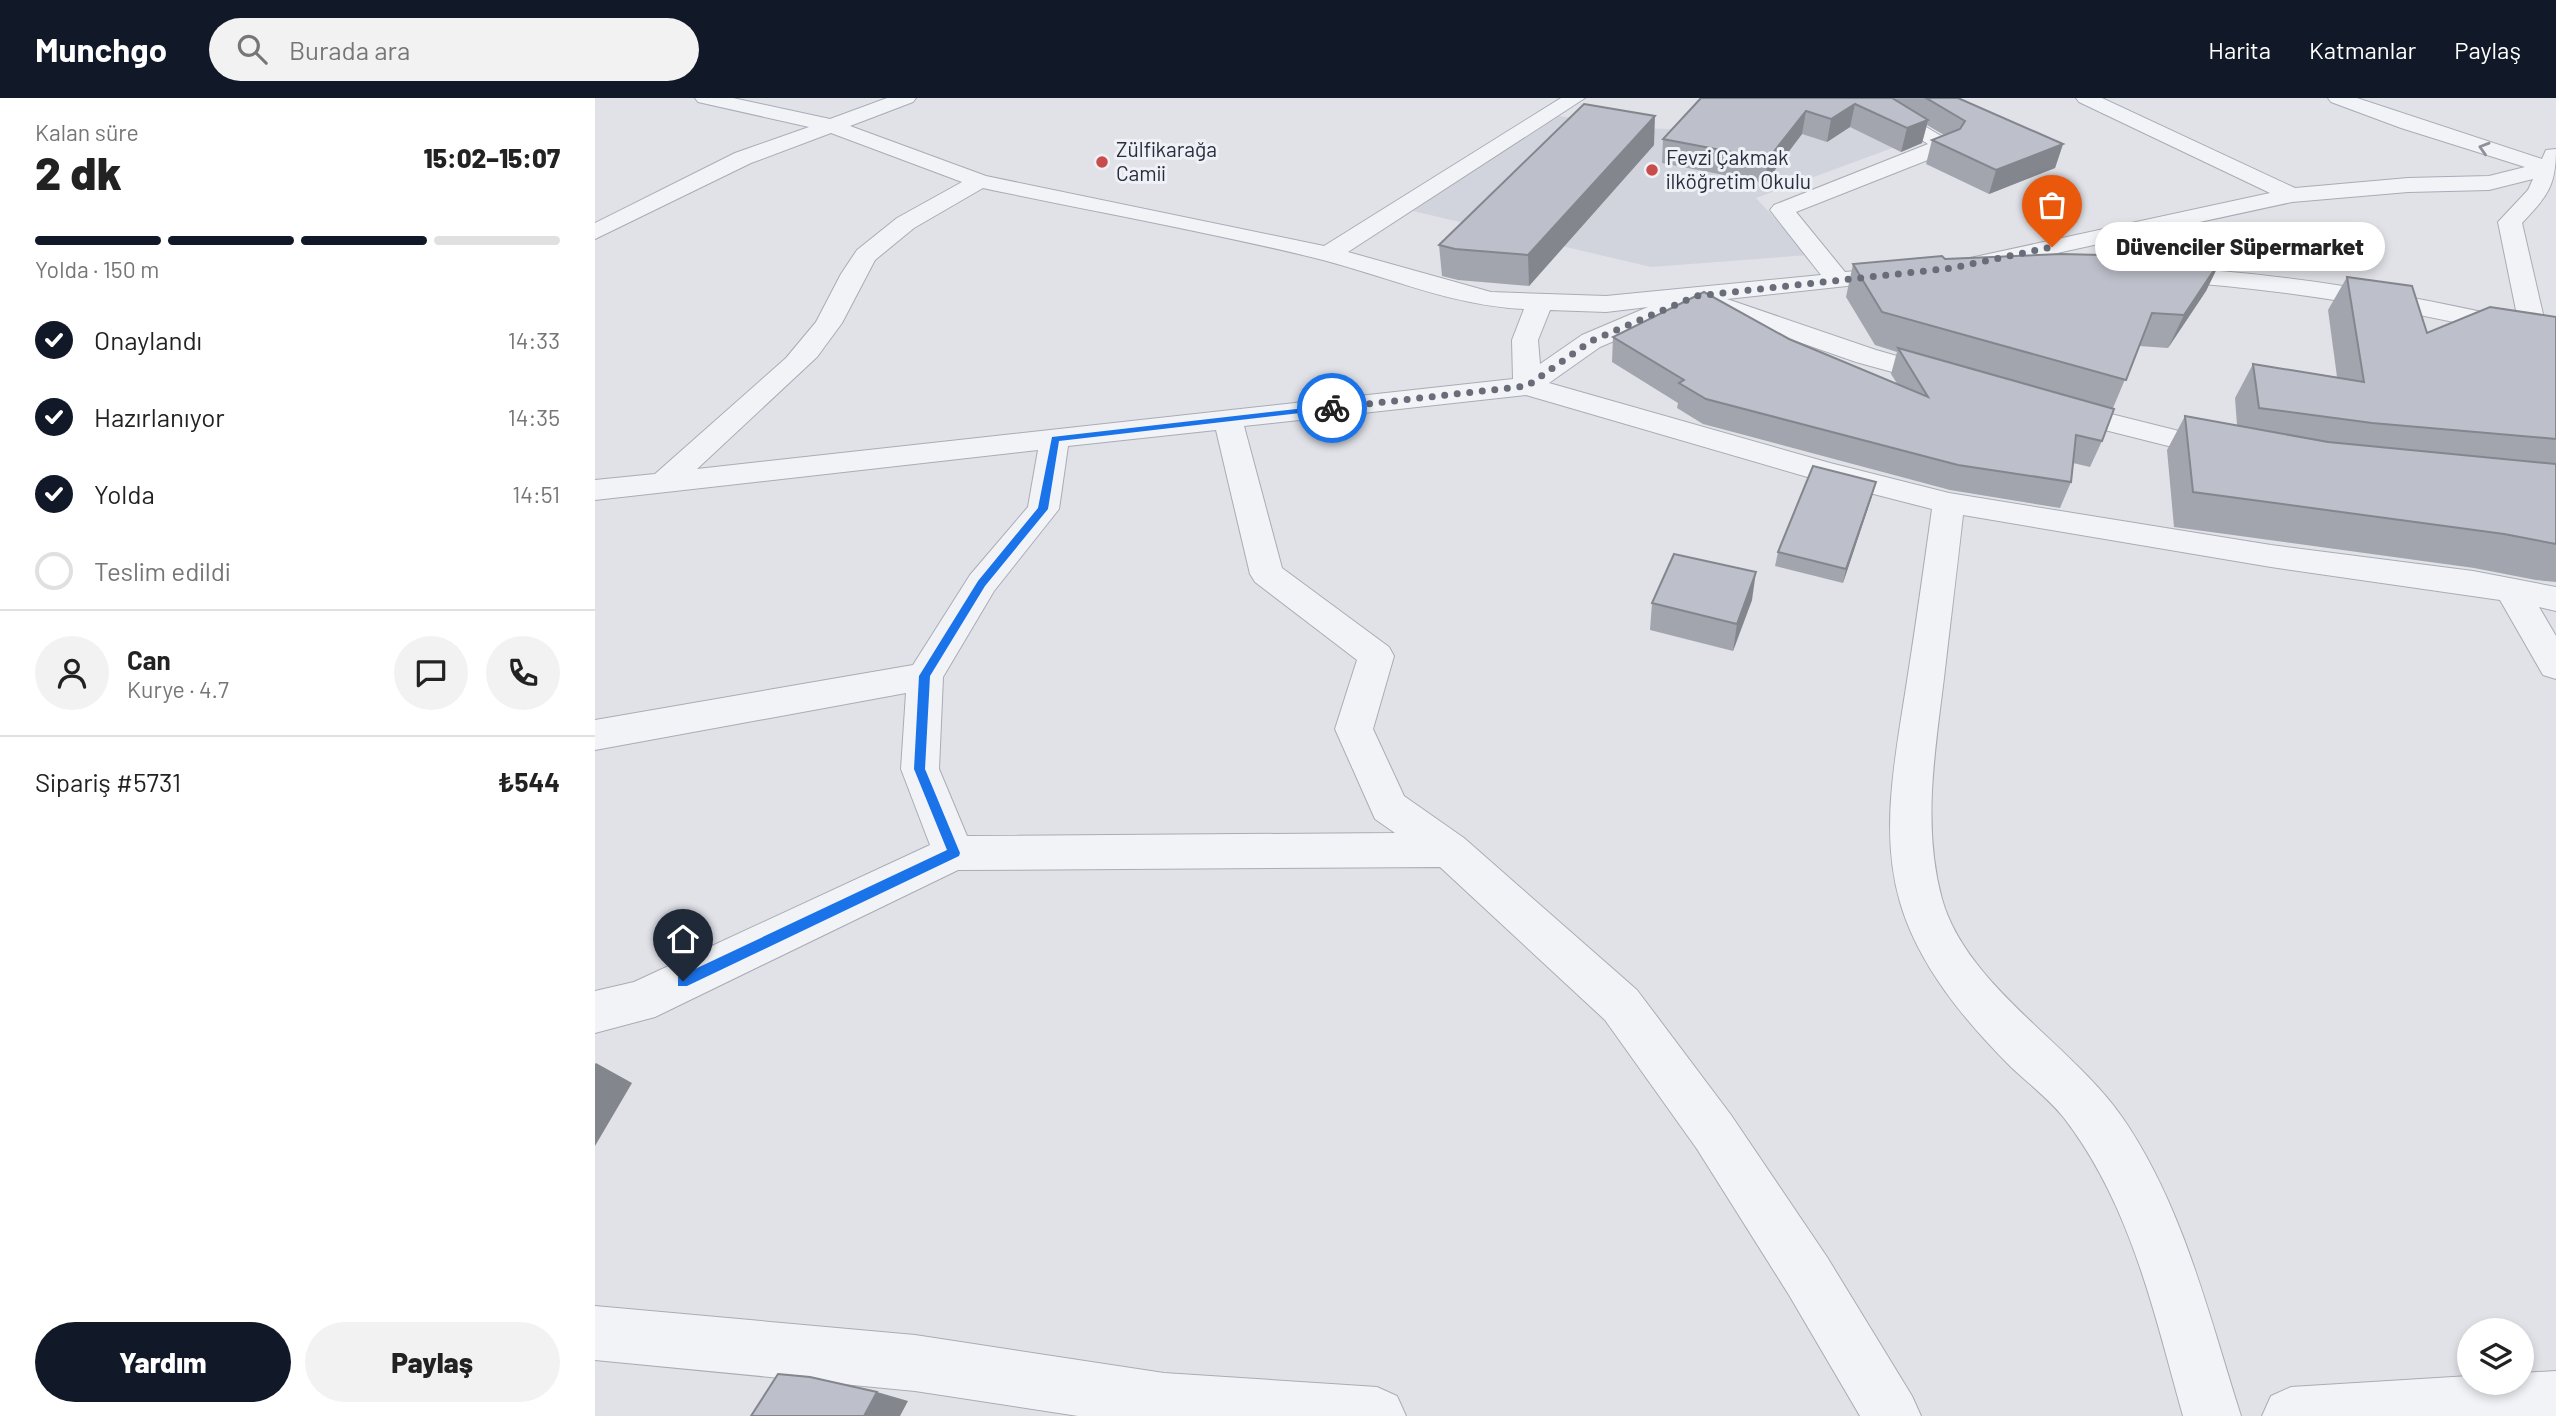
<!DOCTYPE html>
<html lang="tr">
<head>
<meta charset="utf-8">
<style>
	body { margin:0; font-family:Barlow,sans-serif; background:#f2f2f2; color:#222; height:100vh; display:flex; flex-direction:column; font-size:26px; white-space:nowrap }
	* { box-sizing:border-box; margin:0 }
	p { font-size:23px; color:#767676 }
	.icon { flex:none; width:38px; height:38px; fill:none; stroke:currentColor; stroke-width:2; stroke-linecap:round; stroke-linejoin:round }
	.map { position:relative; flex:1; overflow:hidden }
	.drawer { display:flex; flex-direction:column; background:#fff; width:595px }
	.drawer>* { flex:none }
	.buttons { position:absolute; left:1862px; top:1220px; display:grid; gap:14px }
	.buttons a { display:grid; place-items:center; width:77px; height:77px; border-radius:50%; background:#fff; box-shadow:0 4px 10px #0003; font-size:35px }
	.pin { position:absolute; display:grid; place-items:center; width:60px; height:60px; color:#fff; margin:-72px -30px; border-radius:50% 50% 50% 0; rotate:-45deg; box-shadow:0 0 7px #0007 }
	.pin .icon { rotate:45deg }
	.courier { position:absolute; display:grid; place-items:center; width:70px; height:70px; margin:-35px; border:5px solid #1a73e8; border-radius:50%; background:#fff; color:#222; box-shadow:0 2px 9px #0007 }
	.bubble { position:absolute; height:49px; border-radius:24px; background:#fff; box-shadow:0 4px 10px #0003; font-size:23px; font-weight:800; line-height:49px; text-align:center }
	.summary em { font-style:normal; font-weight:800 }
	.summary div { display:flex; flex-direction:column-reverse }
	.summary { display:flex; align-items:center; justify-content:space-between; height:119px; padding:0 35px }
	h1 { font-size:46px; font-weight:800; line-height:52px }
	.bar { display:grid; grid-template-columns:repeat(4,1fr); gap:10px 7px; align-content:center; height:84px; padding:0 35px }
	.bar i { height:9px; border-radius:5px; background:#e0e0e0 }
	.bar .on { background:#111827 }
	.bar p { grid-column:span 4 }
	.line { display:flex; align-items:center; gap:18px; padding:0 35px; border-top:2px solid #e0e0e0 }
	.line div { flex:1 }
	.round { display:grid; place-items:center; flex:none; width:74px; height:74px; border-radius:37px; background:#f2f2f2 }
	ol { padding:0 35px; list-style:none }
	li { display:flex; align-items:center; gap:21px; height:77px }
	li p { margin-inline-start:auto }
	li .icon { padding:7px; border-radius:50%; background:#111827; color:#fff; stroke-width:4 }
	li:last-child { color:#767676 }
	li i { width:38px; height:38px; border:4px solid #e0e0e0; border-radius:50% }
	.action { display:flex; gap:14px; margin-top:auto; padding:14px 35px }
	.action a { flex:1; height:80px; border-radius:42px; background:#111827; color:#fff; font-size:28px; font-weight:800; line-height:80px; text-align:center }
	.action a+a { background:#f2f2f2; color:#222 }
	header { display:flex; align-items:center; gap:42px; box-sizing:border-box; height:98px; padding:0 35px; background:#111827; color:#fff }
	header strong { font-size:33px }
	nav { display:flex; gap:38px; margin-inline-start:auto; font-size:24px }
	.search { width:490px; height:63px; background:#f2f2f2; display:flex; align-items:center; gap:18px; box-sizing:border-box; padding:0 24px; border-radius:38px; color:#767676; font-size:26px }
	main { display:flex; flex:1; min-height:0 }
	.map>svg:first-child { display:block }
	.built { fill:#d2d4dd }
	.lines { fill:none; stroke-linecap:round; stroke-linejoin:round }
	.minor-casing { stroke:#a9acb5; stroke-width:2 }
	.minor { fill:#f2f3f6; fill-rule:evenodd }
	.wall { fill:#a3a5ae }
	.shaded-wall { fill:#84868d }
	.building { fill:#bdc0ca; stroke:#84868d; stroke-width:2 }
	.oneway { stroke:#8e909a }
	.route { fill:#1a73e8 }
	.done { stroke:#696d7a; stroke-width:7; stroke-dasharray:0 12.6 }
	.poi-dot { fill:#c74c4b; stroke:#eff1f6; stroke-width:2.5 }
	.labels { text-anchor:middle; stroke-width:6; stroke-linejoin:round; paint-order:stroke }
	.far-poi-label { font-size:21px; fill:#292e3e; stroke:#eff1f6; text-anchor:start }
</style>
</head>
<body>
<header>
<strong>Munchgo</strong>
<div class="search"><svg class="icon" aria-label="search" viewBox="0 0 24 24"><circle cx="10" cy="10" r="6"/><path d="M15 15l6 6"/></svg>Burada ara</div>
<nav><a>Harita</a><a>Katmanlar</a><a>Paylaş</a></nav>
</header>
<main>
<section class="drawer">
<div class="summary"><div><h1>2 dk</h1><p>Kalan süre</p></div><em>15:02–15:07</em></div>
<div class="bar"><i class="on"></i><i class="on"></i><i class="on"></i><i></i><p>Yolda · 150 m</p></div>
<ol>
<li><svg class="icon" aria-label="check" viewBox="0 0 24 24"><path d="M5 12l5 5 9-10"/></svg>Onaylandı<p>14:33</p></li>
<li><svg class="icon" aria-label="check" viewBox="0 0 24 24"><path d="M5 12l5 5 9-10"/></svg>Hazırlanıyor<p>14:35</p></li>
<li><svg class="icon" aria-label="check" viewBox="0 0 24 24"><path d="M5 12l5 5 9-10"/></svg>Yolda<p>14:51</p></li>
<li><i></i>Teslim edildi</li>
</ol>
<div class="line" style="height:126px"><a class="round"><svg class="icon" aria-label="person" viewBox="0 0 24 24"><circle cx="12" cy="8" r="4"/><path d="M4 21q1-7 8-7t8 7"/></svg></a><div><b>Can</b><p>Kurye · 4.7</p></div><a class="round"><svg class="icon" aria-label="chat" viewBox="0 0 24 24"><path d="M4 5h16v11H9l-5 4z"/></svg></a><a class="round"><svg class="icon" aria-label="phone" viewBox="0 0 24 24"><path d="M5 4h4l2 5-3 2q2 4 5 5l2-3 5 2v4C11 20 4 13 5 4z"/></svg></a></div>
<div class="line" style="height:91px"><div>Sipariş #5731</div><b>₺544</b></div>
<div class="action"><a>Yardım</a><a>Paylaş</a></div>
</section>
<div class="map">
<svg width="1961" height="1318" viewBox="0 0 1961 1318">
	<rect width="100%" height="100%" fill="#e0e2e8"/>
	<!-- built -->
	<polygon class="built" points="1253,5 1314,44 1161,100 1214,157 1056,169 818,113 958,17 1039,30 1214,35"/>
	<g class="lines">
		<!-- minor casing -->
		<g class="minor-casing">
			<g id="minor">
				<path d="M100,0h38l97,21 57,-21h29l-3,4 -63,24 136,50 338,70 237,-148h24l-237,154 143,40 115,4 215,-21 -51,-65 4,-5 154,-61 -74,-46h24l78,47 -3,5 -157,62 49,60 57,-5 9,2 3,5 -3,5 -184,20 149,51 77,22 4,6 -4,6 -10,2 -87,-24 -160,-56 -96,41 -51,36 281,80 119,30 322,52 202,26 83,16v24l-17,-4 17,29v43l-13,-4 -43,-75 -229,-33 -308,-52c-6,55 -13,109 -19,163 -9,73 -22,148 -2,221 24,86 130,146 180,218 61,88 87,199 119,299h-58c-29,-103 -52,-211 -119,-298 -15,-19 -35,-34 -53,-51 -46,-46 -93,-102 -111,-165 -21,-71 -4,-149 7,-221 9,-57 17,-115 25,-172l-121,-31 -285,-83 -282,31 38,142 107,79 5,9 -21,73 31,67 60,42 173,152 94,125 96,142 85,139 9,20h-61l-71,-121 -92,-146 -92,-129 -165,-153 -482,3 -303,147 -60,16v-42l39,-9 296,-137 -29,-76 5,-76 -311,57v-30l318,-55 57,-90 58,-68 10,-57 -443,50v-20l60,-6 131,-116 30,-36 25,-48 16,-24 40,-32 65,-36 -131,-49 -80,30 -156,76v-16l140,-70 74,-26 -111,-25zM388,90c113,24 228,44 340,72 68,18 131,46 201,49l-12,31 1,39 -816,90 120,-112 25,-34 33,-63 39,-32zM1053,209l-66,28 -42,29 -2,-24 12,-30 56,2zM621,332l34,144 5,8 102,78 -22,69 40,90 20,14 -428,3 -28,-67 4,-92 51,-86 65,-82 9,-63z"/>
				<path d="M1481,0h26l193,90 113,-10 81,-2 36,-9 -124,-39 -70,-26 -3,-4h29l185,61 4,-9 10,-1c0,38 -9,47 -34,74l24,104 10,2v16c-130,-31 -260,-56 -394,-64l-9,-2 -3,-5 3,-5 9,-2c121,6 239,26 356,53l-20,-98 30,-32 5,-11 -44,11 -81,2 -116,10 -336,73 -9,-2 -3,-5 3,-5 323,-70 -191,-91z"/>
				<polygon points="1464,303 1640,347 1644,353 1640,359 1629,362 1454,318 1450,312 1454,306"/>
				<polygon points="0,1208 320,1237 569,1275 782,1289 802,1298 811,1318 483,1318 320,1293 0,1262"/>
				<polygon points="1961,1273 1961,1318 1667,1318 1676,1298 1696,1289 1874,1278 1874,1284 1927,1284 1927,1275"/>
			</g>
		</g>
		<!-- minor -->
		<use href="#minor" class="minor"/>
	</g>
	<!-- wall -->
	<g class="wall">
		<polygon points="1106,0 1363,0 1468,46 1460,70 1394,96 1331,66 1337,42 1349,37 1332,27 1327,45 1306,54 1255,29 1232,44 1207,36 1170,85 1067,65 1068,41"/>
		<polygon points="1059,47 934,188 863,182 847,178 844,147"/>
		<polygon points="1627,160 1611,193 1573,250 1544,248 1518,310 1507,343 1495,369 1478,365 1476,384 1465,410 1355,392 1108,326 1082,310 1083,305 1017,264 1018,239 1194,241 1303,287 1296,276 1302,254 1280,247 1251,199 1258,166 1350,161"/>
		<polygon points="1752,179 1832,235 1961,219 1961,484 1941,482 1879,470 1579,429 1572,352 1590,318 1642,327 1640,300 1658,266 1742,279 1733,212"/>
		<polygon points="1277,398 1248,485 1180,468 1183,454"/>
		<polygon points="1157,502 1138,553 1055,532 1057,505"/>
	</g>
	<!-- shaded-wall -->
	<g class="shaded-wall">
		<polygon points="1260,6 1255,29 1232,44 1236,21"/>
		<polygon points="1211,13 1207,36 1170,85 1173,61"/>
		<polygon points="1060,18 1059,47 934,188 933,157"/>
		<polygon points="1333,22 1327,45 1306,54 1312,30"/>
		<polygon points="1468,46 1460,70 1394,96 1401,72"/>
		<polygon points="1627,160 1611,193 1573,250 1589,217"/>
		<polygon points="1281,384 1277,398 1248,485 1251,471"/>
		<polygon points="1161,474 1157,502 1138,553 1142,526"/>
		<polygon points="1,965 37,985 0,1048 0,966"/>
		<polygon points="282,1294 313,1303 305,1318 269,1318"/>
	</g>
	<!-- building -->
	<g class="building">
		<polygon points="1106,0 1297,0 1333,22 1312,30 1260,6 1236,21 1211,13 1173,61 1068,41"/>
		<polygon points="1331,0 1363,0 1468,46 1401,72 1337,42 1365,31 1370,23"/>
		<polygon points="989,6 1060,18 933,157 860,151 844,147"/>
		<polygon points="1466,156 1627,160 1589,217 1557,215 1531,282 1287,214 1258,166 1347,158 1350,161"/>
		<polygon points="1752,179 1817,188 1832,235 1895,209 1961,219 1961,341 1777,325 1664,310 1658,266 1769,284"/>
		<polygon points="1109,194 1194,241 1333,299 1303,250 1519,311 1507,343 1481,337 1476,384 1363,367 1111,301 1084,285 1089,282 1018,239"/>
		<polygon points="1590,318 1733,344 1961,366 1961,446 1909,436 1598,394"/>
		<polygon points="1218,368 1281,384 1251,471 1183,454"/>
		<polygon points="1079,456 1161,474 1142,526 1057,505"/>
		<polygon points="183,1276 215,1279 282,1294 269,1318 156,1318"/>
	</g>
	<!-- one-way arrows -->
	<defs><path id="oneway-chevron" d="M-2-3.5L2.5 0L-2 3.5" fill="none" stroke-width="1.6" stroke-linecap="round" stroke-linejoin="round" transform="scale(1.75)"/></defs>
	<use class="oneway" href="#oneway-chevron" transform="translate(1889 50) rotate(-163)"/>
	<!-- route -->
	<polygon class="route" points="737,307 740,311 464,343 453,411 390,488 335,578 330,671 365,755 364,758 92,888 83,888 83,879 352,752 319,671 324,578 383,483 443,410 457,339"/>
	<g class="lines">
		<!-- done -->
		<polyline class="done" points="737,310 932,288 996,243 1101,198 1357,170 1457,149"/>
	</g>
	<!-- markers -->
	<g class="poi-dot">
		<circle cx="507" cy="64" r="7"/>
		<circle cx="1057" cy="72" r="7"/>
	</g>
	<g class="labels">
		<!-- far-poi labels -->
		<g class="far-poi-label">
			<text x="521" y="59">Zülfikarağa<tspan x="521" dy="24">Camii</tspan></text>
			<text x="1071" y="67">Fevzi Çakmak<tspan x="1071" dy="24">ilköğretim Okulu</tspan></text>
		</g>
	</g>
</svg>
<div class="buttons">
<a><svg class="icon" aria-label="layers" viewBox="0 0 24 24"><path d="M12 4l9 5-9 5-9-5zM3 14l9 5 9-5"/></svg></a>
</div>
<div class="pin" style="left:1457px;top:149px;background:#ea580c"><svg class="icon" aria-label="bag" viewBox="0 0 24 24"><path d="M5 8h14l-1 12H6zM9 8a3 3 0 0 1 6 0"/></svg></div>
<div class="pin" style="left:88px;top:883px;background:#1f2937"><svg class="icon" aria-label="home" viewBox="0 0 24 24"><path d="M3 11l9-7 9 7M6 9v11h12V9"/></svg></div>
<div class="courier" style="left:737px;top:310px"><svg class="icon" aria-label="bike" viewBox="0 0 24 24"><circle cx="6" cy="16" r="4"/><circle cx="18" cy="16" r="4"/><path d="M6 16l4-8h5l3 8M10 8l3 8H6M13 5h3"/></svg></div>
<div class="bubble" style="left:1500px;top:124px;width:290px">Düvenciler Süpermarket</div>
</div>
</main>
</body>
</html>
